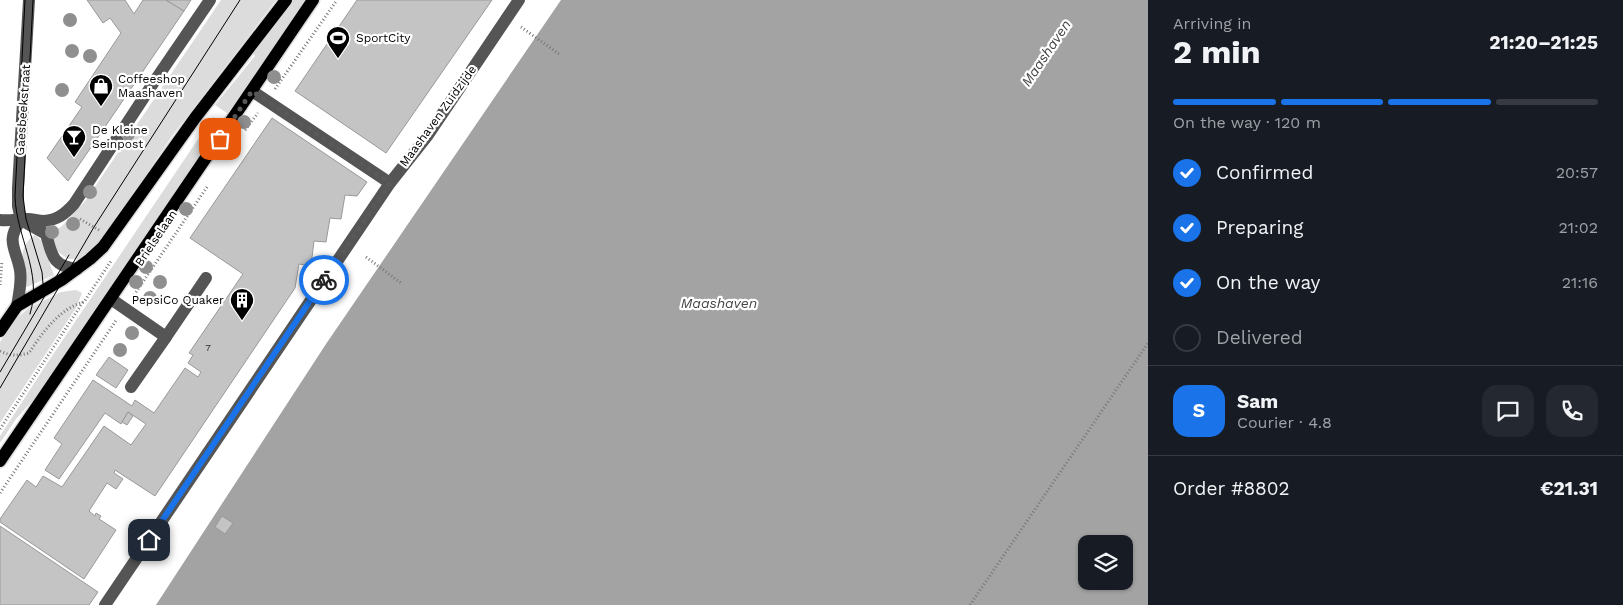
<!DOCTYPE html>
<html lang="en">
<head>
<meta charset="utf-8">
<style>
	body { margin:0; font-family:"Work Sans",sans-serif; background:#242831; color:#f1f3f6; height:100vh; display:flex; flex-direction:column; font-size:19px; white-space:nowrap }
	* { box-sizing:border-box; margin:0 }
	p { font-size:16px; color:#9ea1a6 }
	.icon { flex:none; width:28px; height:28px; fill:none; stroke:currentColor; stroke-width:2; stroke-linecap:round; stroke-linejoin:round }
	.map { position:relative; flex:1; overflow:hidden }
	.drawer { display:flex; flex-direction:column; background:#171b24; width:475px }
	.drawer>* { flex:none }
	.tools { position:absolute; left:1078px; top:535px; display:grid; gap:10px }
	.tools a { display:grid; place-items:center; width:55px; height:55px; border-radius:10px; background:#171b24; box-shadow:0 1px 4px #0004; font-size:25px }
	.pin { position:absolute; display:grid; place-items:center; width:42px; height:42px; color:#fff; margin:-21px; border-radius:10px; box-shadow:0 2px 8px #0006 }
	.courier { position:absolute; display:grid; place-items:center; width:50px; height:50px; margin:-25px; border:4px solid #1a73e8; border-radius:50%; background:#fff; color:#222; box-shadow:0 1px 6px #0007 }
	.headline em { font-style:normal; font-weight:700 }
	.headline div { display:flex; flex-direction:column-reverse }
	.headline { display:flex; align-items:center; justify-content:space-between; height:85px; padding:0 25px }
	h1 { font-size:32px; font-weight:700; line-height:38px }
	.bar { display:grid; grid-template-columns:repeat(4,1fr); gap:8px 5px; align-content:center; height:60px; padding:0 25px }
	.bar i { height:6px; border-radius:4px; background:#363941 }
	.bar .active { background:#1a73e8 }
	.bar p { grid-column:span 4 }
	.line { display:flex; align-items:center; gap:12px; padding:0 25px; border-top:1px solid #363941 }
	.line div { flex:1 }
	.round { display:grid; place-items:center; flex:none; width:52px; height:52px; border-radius:15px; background:#242831 }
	ol { padding:0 25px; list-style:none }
	li { display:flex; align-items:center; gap:15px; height:55px }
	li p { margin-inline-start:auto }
	li .icon { padding:5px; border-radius:50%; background:#1a73e8; color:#fff; stroke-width:4 }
	li:last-child { color:#9ea1a6 }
	li i { width:28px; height:28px; border:2px solid #363941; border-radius:50% }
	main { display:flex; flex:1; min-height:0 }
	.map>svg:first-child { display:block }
	.green { fill:#dcdcdc }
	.water { fill:#a3a3a3; fill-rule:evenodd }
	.building { fill:#c4c4c4; stroke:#999 }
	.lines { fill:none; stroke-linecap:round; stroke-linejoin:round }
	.major-casing { stroke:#dbdbdb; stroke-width:15 }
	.path { stroke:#777; stroke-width:3; stroke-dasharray:1 2.5; stroke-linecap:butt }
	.minor { stroke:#555; stroke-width:12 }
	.major { stroke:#000; stroke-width:12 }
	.tram { stroke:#000; stroke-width:1 }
	.tree { fill:#8f8f8f }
	.done { stroke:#595959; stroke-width:5; stroke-dasharray:0 9 }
	.route { stroke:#1a73e8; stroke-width:6 }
	.labels { text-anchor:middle; stroke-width:4.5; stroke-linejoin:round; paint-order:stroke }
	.number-label { font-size:10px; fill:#313131 }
	.poi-label { font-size:12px; fill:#000; stroke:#fff; text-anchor:start }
	.street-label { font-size:12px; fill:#000; stroke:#fff }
	.water-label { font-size:14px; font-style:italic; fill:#444; stroke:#fff }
</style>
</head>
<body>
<main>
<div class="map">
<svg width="1148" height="605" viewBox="0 0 1148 605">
	<rect width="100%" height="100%" fill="#fff"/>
	<!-- green -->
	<g class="green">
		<polygon points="221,0 276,0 172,136 125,206 95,247 78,259 68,259 57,251 50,231 61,227 86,200"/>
		<polygon points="292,0 309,0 230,115 215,105 255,56 252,52"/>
		<polygon points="213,117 224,124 51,380 16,419 0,443 0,436 46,365"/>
		<path d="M35,235l6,5 13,35 -27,12 -1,-1c-3,-19 -10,-39 9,-51z"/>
		<polygon points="76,290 82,293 76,308 0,423 0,342 18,317 29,308 61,292"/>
	</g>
	<!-- water -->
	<path class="water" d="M561,0h587v605h-992l170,-261zM1086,544h38v37h-38z"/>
	<!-- building -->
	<g class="building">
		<polygon points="87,0 125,0 134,14 143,0 166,0 184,11 68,181 47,158 82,107 75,102 121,33 110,18 103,23"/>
		<polygon points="166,0 191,0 184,11"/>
		<polygon points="357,0 492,0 386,153 295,91"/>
		<polygon points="272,118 367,182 357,196 345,195 341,219 330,218 326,242 314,241 311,266 299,264 295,288 155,496 115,470 114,473 123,479 116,489 107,483 89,511 95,516 96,513 101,516 99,519 116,530 84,579 0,522 0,519 27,480 36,487 43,476 62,487 104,426 131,445 146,424 128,412 121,424 105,413 59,479 45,470 62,444 54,438 93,380 132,406 135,400 154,413 185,368 198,377 201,372 188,363 193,355 189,353 243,274 190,238"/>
		<polygon points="109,357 128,370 116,388 96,375"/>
		<polygon points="128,412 133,416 127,425 122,422"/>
		<polygon points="222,516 233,523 225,534 215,527"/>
		<polygon points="0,526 98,592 89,605 0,605"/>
	</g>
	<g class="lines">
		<!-- major casing -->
		<g class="major-casing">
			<g id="major">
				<polyline points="0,331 17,306 63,279 90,259 103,247 195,118 286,0"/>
				<polyline points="0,461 313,0"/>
			</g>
		</g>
		<!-- path -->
		<g class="path">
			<polyline points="521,27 559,54"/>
			<polyline points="275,89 337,0"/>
			<polyline points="245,130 258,113"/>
			<polyline points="80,219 99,230"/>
			<polyline points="366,257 401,283"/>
			<polyline points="0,285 2,261"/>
			<polyline points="132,298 207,187"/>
			<path d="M0,351c10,5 18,5 29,2 13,-20 31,-45 55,-51l27,-41"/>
			<polyline points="0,429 83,302"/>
			<polyline points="0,493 117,319"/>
			<polyline points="970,605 1148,343"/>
		</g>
		<!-- minor -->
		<g class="minor">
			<polyline points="252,91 390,183"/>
			<path d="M0,220c9,1 19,-1 28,-1 5,0 10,2 16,2 13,-1 21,-7 30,-17l80,-122 56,-82"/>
			<path d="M23,221l23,13c6,21 6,32 31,35"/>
			<polyline points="111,299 166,337 206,278"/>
			<path d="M17,306c2,-12 5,-24 3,-36 -4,-22 -15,-29 1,-50l-3,-14v-18l11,-188"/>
			<polyline points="131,387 166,337"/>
			<polyline points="105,605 390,183 428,135 519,0"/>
		</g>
		<!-- major -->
		<use href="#major" class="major"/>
		<!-- tram -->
		<g class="tram">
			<path d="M25,0l-10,196c1,41 28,76 15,118"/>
			<polyline points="33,0 23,196 26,219 42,272 44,295"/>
			<polyline points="0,372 69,255"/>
			<polyline points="0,388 94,227 240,0"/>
		</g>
	</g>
	<!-- trees -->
	<g class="tree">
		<circle cx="70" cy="20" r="7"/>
		<circle cx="72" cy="51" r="7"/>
		<circle cx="90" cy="56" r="7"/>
		<circle cx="274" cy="77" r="7"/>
		<circle cx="62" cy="90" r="7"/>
		<circle cx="244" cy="122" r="7"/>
		<circle cx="128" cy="134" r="7"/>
		<circle cx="90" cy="192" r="7"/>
		<circle cx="186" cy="209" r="7"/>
		<circle cx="73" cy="224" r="7"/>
		<circle cx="52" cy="232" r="7"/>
		<circle cx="146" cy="267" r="7"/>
		<circle cx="136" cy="282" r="7"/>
		<circle cx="160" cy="282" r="7"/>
		<circle cx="150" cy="298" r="7"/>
		<circle cx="132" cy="333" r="7"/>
		<circle cx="120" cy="350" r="7"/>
	</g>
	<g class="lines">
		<!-- done -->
		<polyline class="done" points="220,139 252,91 390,183 324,280"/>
		<!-- route -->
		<polyline class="route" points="149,540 324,280"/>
	</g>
	<!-- icons -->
	<defs>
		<g id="stadium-pin" transform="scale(1.25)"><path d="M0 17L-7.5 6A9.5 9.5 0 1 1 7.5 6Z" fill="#000" stroke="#fff"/><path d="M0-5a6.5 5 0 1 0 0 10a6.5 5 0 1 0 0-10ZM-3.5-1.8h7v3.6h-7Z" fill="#fff"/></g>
		<g id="shop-pin" transform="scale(1.25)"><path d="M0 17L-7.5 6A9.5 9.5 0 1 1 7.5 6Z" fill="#000" stroke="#fff"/><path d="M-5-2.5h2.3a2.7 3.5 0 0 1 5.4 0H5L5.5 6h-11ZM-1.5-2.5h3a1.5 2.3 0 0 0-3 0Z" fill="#fff"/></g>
		<g id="bar-pin" transform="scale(1.25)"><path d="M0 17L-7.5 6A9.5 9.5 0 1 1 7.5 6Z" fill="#000" stroke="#fff"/><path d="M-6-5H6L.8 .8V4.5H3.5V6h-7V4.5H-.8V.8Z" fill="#fff"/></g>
		<g id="building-pin" transform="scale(1.25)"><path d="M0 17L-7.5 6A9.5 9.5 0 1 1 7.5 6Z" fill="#000" stroke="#fff"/><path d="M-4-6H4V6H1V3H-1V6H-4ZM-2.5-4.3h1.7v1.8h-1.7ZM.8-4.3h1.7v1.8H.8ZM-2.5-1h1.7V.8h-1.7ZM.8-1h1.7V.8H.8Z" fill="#fff"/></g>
	</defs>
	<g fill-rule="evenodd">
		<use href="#stadium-pin" x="338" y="38"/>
		<use href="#shop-pin" x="101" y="86"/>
		<use href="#bar-pin" x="74" y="137"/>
		<use href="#building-pin" x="242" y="300"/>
	</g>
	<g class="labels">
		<!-- number labels -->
		<g class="number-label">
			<text x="208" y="351">7</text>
		</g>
		<!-- poi labels -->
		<g class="poi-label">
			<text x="356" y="42">SportCity</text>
			<text x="118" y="83">Coffeeshop<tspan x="118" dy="14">Maashaven</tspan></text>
			<text x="92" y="134">De Kleine<tspan x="92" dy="14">Seinpost</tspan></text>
			<text x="224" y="304" text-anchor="end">PepsiCo Quaker</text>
		</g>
		<!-- street labels -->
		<g class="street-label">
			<text transform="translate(23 110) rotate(-86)" y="4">Gaesbeekstraat</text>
			<text transform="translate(438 116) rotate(-54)" y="4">Maashaven Zuidzijde</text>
			<text transform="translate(156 238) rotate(-56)" y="4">Brielselaan</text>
		</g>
		<!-- water labels -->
		<g class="water-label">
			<text transform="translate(1046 53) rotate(-56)" y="5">Maashaven</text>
			<text x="719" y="308">Maashaven</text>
		</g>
	</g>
</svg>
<div class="tools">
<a><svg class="icon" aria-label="layers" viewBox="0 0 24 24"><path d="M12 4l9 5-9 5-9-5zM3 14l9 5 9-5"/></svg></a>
</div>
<div class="pin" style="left:220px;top:139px;background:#ea580c"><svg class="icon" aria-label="bag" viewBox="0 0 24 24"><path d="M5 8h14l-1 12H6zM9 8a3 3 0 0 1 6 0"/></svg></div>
<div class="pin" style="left:149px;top:540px;background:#1f2937"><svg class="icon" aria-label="home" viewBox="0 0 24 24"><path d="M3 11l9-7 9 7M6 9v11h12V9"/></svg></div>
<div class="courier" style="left:324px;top:280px"><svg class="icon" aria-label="bike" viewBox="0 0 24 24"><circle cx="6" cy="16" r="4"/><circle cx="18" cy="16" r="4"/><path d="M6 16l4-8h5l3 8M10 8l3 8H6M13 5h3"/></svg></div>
</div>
<section class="drawer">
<div class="headline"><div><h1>2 min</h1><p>Arriving in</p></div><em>21:20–21:25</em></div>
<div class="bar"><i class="active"></i><i class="active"></i><i class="active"></i><i></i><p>On the way · 120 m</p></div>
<ol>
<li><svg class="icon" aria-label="check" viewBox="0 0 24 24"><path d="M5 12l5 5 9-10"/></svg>Confirmed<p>20:57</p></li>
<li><svg class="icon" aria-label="check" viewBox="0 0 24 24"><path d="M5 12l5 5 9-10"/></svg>Preparing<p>21:02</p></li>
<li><svg class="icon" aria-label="check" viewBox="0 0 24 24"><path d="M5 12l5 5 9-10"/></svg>On the way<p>21:16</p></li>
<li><i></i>Delivered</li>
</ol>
<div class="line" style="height:90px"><b class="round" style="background:#1a73e8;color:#fff">S</b><div><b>Sam</b><p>Courier · 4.8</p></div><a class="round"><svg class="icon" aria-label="chat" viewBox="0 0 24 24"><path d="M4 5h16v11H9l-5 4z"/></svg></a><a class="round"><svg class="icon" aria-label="phone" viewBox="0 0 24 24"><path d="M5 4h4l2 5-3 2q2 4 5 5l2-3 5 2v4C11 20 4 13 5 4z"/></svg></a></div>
<div class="line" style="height:65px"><div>Order #8802</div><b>€21.31</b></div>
</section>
</main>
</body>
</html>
